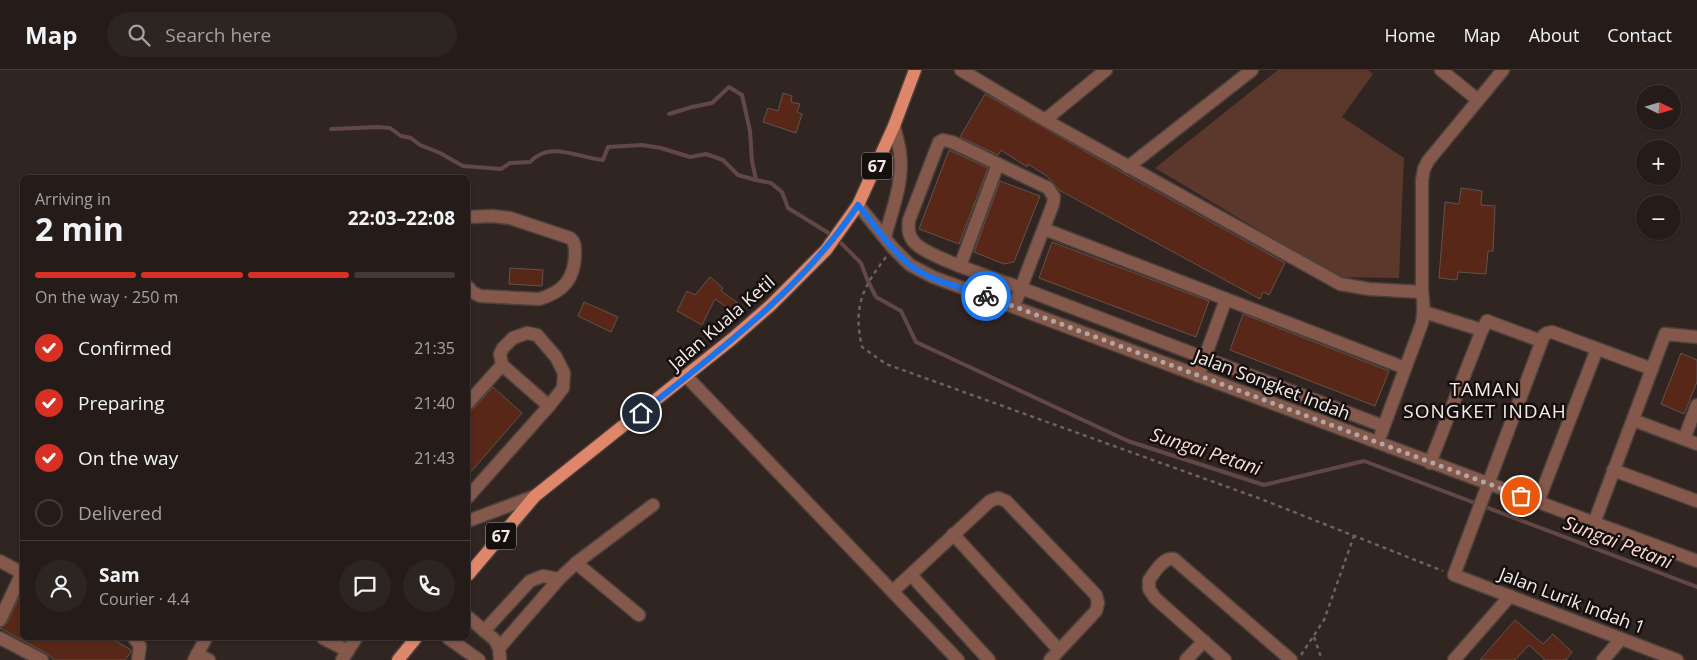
<!DOCTYPE html>
<html lang="en">
<head>
<meta charset="utf-8">
<style>
	body { margin:0; font-family:"Open Sans",sans-serif; background:#2d2522; color:#f1f3f6; height:100vh; display:flex; flex-direction:column; font-size:19px; white-space:nowrap }
	* { box-sizing:border-box; margin:0 }
	p { font-size:16px; color:#a3a1a2 }
	.icon { flex:none; width:28px; height:28px; fill:none; stroke:currentColor; stroke-width:2; stroke-linecap:round; stroke-linejoin:round }
	.map { position:relative; flex:1; overflow:hidden }
	.details { position:absolute; left:20px; top:105px; width:450px; height:465px; display:flex; flex-direction:column; background:#251c19; border-radius:8px; box-shadow:0 1px 4px #0004,0 0 0 1px #423a38 }
	.details>* { flex:none }
	.needle { width:32px; rotate:95deg }
	.tools { position:absolute; left:1636px; top:15px; display:grid; gap:10px }
	.tools a { display:grid; place-items:center; width:45px; height:45px; border-radius:50%; background:#251c19; box-shadow:0 1px 4px #0004,0 0 0 1px #423a38; font-size:25px }
	.pin { position:absolute; display:grid; place-items:center; width:42px; height:42px; color:#fff; margin:-21px; border:2px solid #fff; border-radius:50%; box-shadow:0 1px 5px #0007 }
	.courier { position:absolute; display:grid; place-items:center; width:50px; height:50px; margin:-25px; border:4px solid #1a73e8; border-radius:50%; background:#fff; color:#222; box-shadow:0 1px 6px #0007 }
	.summary em { font-style:normal; font-weight:700 }
	.summary div { display:flex; flex-direction:column-reverse }
	.summary { display:flex; align-items:center; justify-content:space-between; height:85px; padding:0 15px }
	h1 { font-size:32px; font-weight:700; line-height:38px }
	.bar { display:grid; grid-template-columns:repeat(4,1fr); gap:8px 5px; align-content:center; height:60px; padding:0 15px }
	.bar i { height:6px; border-radius:4px; background:#423a38 }
	.bar .selected { background:#d93025 }
	.bar p { grid-column:span 4 }
	.line { display:flex; align-items:center; gap:12px; padding:0 15px; border-top:1px solid #423a38 }
	.line div { flex:1 }
	.round { display:grid; place-items:center; flex:none; width:52px; height:52px; border-radius:26px; background:#2d2522 }
	ol { padding:0 15px; list-style:none }
	li { display:flex; align-items:center; gap:15px; height:55px }
	li p { margin-inline-start:auto }
	li .icon { padding:5px; border-radius:50%; background:#d93025; color:#fff; stroke-width:4 }
	li:last-child { color:#a3a1a2 }
	li i { width:28px; height:28px; border:2px solid #423a38; border-radius:50% }
	header { display:flex; align-items:center; gap:30px; box-sizing:border-box; height:70px; padding:0 25px; background:#251c19; border-bottom:1px solid #423a38 }
	header strong { font-size:24px }
	nav { display:flex; gap:28px; margin-inline-start:auto; font-size:18px }
	.search { width:350px; height:45px; background:#2d2522; display:flex; align-items:center; gap:12px; box-sizing:border-box; padding:0 18px; border-radius:28px; color:#a3a1a2; font-size:19px }
	.map>svg:first-child { display:block }
	.green { fill:#5c372b }
	.lines { fill:none; stroke-linecap:round; stroke-linejoin:round }
	.stream { stroke:#614846; stroke-width:4 }
	.building { fill:#582717; stroke:#61534e }
	.minor-casing { stroke:#4c413d; stroke-width:15 }
	.major-casing { stroke:#4c413d; stroke-width:15 }
	.path { stroke:#6d625f; stroke-width:2.5; stroke-dasharray:4 4; stroke-linecap:butt }
	.minor { stroke:#84594b; stroke-width:12 }
	.major { stroke:#e0876b; stroke-width:12 }
	.done { stroke:#b0a6a4; stroke-width:5; stroke-dasharray:0 9 }
	.route { stroke:#1a73e8; stroke-width:6 }
	.labels { text-anchor:middle; stroke-width:5; stroke-linejoin:round; paint-order:stroke }
	.shield { fill:#150f0e; stroke:#b2aaa8; stroke-width:1 }
	.shield-label { font-size:16px; font-weight:bold; fill:#f5ecea }
	.street-label { font-size:18px; fill:#f5ecea; stroke:#150f0e }
	.neighbourhood-label { font-size:19px; letter-spacing:1px; fill:#f5ecea; stroke:#150f0e }
	.water-label { font-size:19px; font-style:italic; fill:#fddace; stroke:#150f0e }
</style>
</head>
<body>
<header>
<strong>Map</strong>
<div class="search"><svg class="icon" aria-label="search" viewBox="0 0 24 24"><circle cx="10" cy="10" r="6"/><path d="M15 15l6 6"/></svg>Search here</div>
<nav><a>Home</a><a>Map</a><a>About</a><a>Contact</a></nav>
</header>
<div class="map">
<svg width="1697" height="590" viewBox="0 0 1697 590">
	<rect width="100%" height="100%" fill="#312521"/>
	<!-- green -->
	<polygon class="green" points="1278,0 1368,0 1373,4 1342,47 1404,88 1399,208 1337,207 1155,98"/>
	<g class="lines">
		<!-- stream -->
		<g class="stream">
			<polyline points="669,44 692,37 712,33 729,17 742,25 750,61 752,91 756,110 771,113 782,122 788,138 835,167 861,193 867,209 876,227 901,241 916,272 1128,371 1264,415 1364,391 1697,517"/>
			<path d="M331,59l46,-2 13,1 11,8 10,2 9,7 20,8 23,13 38,3 9,-6 20,-1c20,-22 48,-4 73,-2l5,-13 34,-2 19,3 29,9 16,-3 17,6 15,15 18,5"/>
		</g>
	</g>
	<!-- building -->
	<g class="building">
		<polygon points="783,23 792,26 791,32 800,34 797,42 802,44 796,63 763,52 768,38 778,41"/>
		<polygon points="985,24 1125,104 1285,193 1269,225 1263,222 1260,229 1059,120 1047,106 1028,94 1027,97 1001,80 998,85 960,67"/>
		<polygon points="949,80 988,98 959,174 919,159"/>
		<polygon points="1000,111 1040,126 1014,192 1004,194 974,182"/>
		<polygon points="1461,118 1482,121 1481,135 1495,136 1493,181 1488,181 1486,204 1458,202 1457,210 1439,208 1445,132 1459,134"/>
		<polygon points="1052,172 1209,231 1196,267 1039,208"/>
		<polygon points="510,198 543,200 542,216 509,214"/>
		<polygon points="710,207 723,218 721,221 738,233 732,241 715,229 702,255 677,241 687,221 695,225"/>
		<polygon points="584,232 618,247 611,262 578,246"/>
		<polygon points="1243,244 1389,301 1375,336 1230,280"/>
		<polygon points="1681,283 1697,290 1697,312 1684,344 1661,334"/>
		<polygon points="493,317 522,343 468,405 468,341 474,338"/>
		<polygon points="22,521 22,568 111,568 131,580 131,582 125,590 54,590 46,583 0,558 7,553"/>
		<polygon points="1515,550 1543,574 1553,564 1572,582 1566,590 1545,590 1529,575 1515,590 1480,590"/>
	</g>
	<g class="lines">
		<!-- minor casing -->
		<g class="minor-casing">
			<g id="minor">
				<polyline points="961,0 1045,50 1340,214 1369,219 1422,222"/>
				<polyline points="1441,0 1478,30"/>
				<polyline points="1045,50 1106,0"/>
				<polyline points="1128,97 1252,0"/>
				<polyline points="858,135 893,178 910,195 933,207 1697,491"/>
				<path d="M468,147l24,-1 18,2 60,20c5,4 5,9 5,15 0,25 -11,39 -36,46l-59,-3 -8,-4 -4,-5"/>
				<polyline points="1044,159 1405,298"/>
				<path d="M885,167c7,-27 19,-56 15,-84 -1,-9 -4,-18 -6,-27"/>
				<polyline points="960,196 998,94"/>
				<path d="M1014,236l39,-102 1,-7 -6,-9 -96,-46 -9,-2 -4,2 -30,78c-1,9 -1,15 5,22 12,15 85,38 107,46l362,138"/>
				<polyline points="1424,242 1482,260"/>
				<polyline points="1652,299 1552,262 1547,263 1544,265 1454,505 1677,590"/>
				<polyline points="1198,306 1226,229"/>
				<polyline points="687,307 958,590"/>
				<polyline points="468,333 502,295 549,336"/>
				<polyline points="1633,350 1697,374"/>
				<path d="M1381,364l41,-111c2,-11 2,-19 0,-31v-112l2,-11 4,-8 75,-91"/>
				<polyline points="1684,369 1697,335"/>
				<polyline points="1430,393 1482,260 1487,251 1541,271"/>
				<polyline points="1613,400 1697,431"/>
				<polyline points="468,427 549,336 563,318 564,303 556,287 537,265 527,263 513,268 503,278 500,284 502,295"/>
				<polyline points="1538,432 1597,279"/>
				<polyline points="468,451 535,426"/>
				<polyline points="1594,453 1665,264 1697,267"/>
				<polyline points="953,464 1059,580"/>
				<polyline points="0,491 22,503"/>
				<polyline points="576,493 639,545"/>
				<polyline points="911,505 989,590"/>
				<polyline points="893,521 990,431 998,428 1006,431 1096,525 1098,533 1096,541 1050,590"/>
				<polyline points="468,547 495,570 499,578 500,590"/>
				<polyline points="0,550 22,503"/>
				<polyline points="484,561 530,511 543,506 559,509"/>
				<polyline points="0,568 42,590"/>
				<polyline points="134,568 140,576 138,590"/>
				<polyline points="323,568 348,581"/>
				<polyline points="448,568 479,590"/>
				<polyline points="499,578 559,509 576,493 653,435"/>
				<polyline points="197,584 209,590"/>
				<polyline points="194,590 206,568"/>
				<polyline points="342,590 356,568"/>
				<polyline points="1186,590 1204,571"/>
				<path d="M1225,590l-70,-62 -6,-9v-9c6,-8 14,-23 25,-21l117,101"/>
				<polyline points="1454,590 1510,526"/>
				<polyline points="1603,590 1621,569"/>
			</g>
		</g>
		<!-- major casing -->
		<g class="major-casing">
			<g id="major">
				<polyline points="468,505 535,426 732,269 771,235 826,180 858,135 894,56 915,0"/>
				<polyline points="398,590 416,568"/>
			</g>
		</g>
		<!-- path -->
		<g class="path">
			<path d="M886,187c-24,31 -33,50 -24,90l24,17 375,135 182,72"/>
			<polyline points="1314,567 1322,590"/>
			<polyline points="1301,585 1324,550 1354,466"/>
		</g>
		<!-- minor -->
		<use href="#minor" class="minor"/>
		<!-- major -->
		<use href="#major" class="major"/>
	</g>
	<g class="lines">
		<!-- done -->
		<polyline class="done" points="986,226 1521,426"/>
		<!-- route -->
		<path class="route" d="M641,343c78,-62 161,-124 217,-208 17,20 32,44 52,60 20,16 51,22 76,31"/>
	</g>
	<g class="labels">
		<!-- shield labels -->
		<g class="shield">
			<rect x="862" y="82.5" width="30" height="27" rx="4"/>
			<rect x="486" y="452.5" width="30" height="27" rx="4"/>
		</g>
		<g class="shield-label">
			<text x="877" y="102">67</text>
			<text x="501" y="472">67</text>
		</g>
		<!-- street labels -->
		<g class="street-label">
			<text transform="translate(722 253) rotate(-41)" y="6">Jalan Kuala Ketil</text>
			<text transform="translate(1272 315) rotate(21)" y="6">Jalan Songket Indah</text>
			<text transform="translate(1572 531) rotate(21)" y="6">Jalan Lurik Indah 1</text>
		</g>
		<!-- neighbourhood labels -->
		<g class="neighbourhood-label">
			<text x="1485" y="326">TAMAN<tspan x="1485" dy="22">SONGKET INDAH</tspan></text>
		</g>
		<!-- water labels -->
		<g class="water-label">
			<text transform="translate(1206 381) rotate(18)" y="7">Sungai Petani</text>
			<text transform="translate(1618 472) rotate(21)" y="7">Sungai Petani</text>
		</g>
	</g>
</svg>
<div class="tools">
<a><svg class="needle" viewBox="-14 -14 28 28"><path d="M0-13l5 13h-10z" fill="#e53935"/><path d="M0 13l5-13h-10z" fill="#a3a1a2"/></svg></a>
<a>+</a>
<a>−</a>
</div>
<div class="pin" style="left:1521px;top:426px;background:#ea580c"><svg class="icon" aria-label="bag" viewBox="0 0 24 24"><path d="M5 8h14l-1 12H6zM9 8a3 3 0 0 1 6 0"/></svg></div>
<div class="pin" style="left:641px;top:343px;background:#1f2937"><svg class="icon" aria-label="home" viewBox="0 0 24 24"><path d="M3 11l9-7 9 7M6 9v11h12V9"/></svg></div>
<div class="courier" style="left:986px;top:226px"><svg class="icon" aria-label="bike" viewBox="0 0 24 24"><circle cx="6" cy="16" r="4"/><circle cx="18" cy="16" r="4"/><path d="M6 16l4-8h5l3 8M10 8l3 8H6M13 5h3"/></svg></div>
<section class="details">
<div class="summary"><div><h1>2 min</h1><p>Arriving in</p></div><em>22:03–22:08</em></div>
<div class="bar"><i class="selected"></i><i class="selected"></i><i class="selected"></i><i></i><p>On the way · 250 m</p></div>
<ol>
<li><svg class="icon" aria-label="check" viewBox="0 0 24 24"><path d="M5 12l5 5 9-10"/></svg>Confirmed<p>21:35</p></li>
<li><svg class="icon" aria-label="check" viewBox="0 0 24 24"><path d="M5 12l5 5 9-10"/></svg>Preparing<p>21:40</p></li>
<li><svg class="icon" aria-label="check" viewBox="0 0 24 24"><path d="M5 12l5 5 9-10"/></svg>On the way<p>21:43</p></li>
<li><i></i>Delivered</li>
</ol>
<div class="line" style="height:90px"><a class="round"><svg class="icon" aria-label="person" viewBox="0 0 24 24"><circle cx="12" cy="8" r="4"/><path d="M4 21q1-7 8-7t8 7"/></svg></a><div><b>Sam</b><p>Courier · 4.4</p></div><a class="round"><svg class="icon" aria-label="chat" viewBox="0 0 24 24"><path d="M4 5h16v11H9l-5 4z"/></svg></a><a class="round"><svg class="icon" aria-label="phone" viewBox="0 0 24 24"><path d="M5 4h4l2 5-3 2q2 4 5 5l2-3 5 2v4C11 20 4 13 5 4z"/></svg></a></div>
</section>
</div>
</body>
</html>
